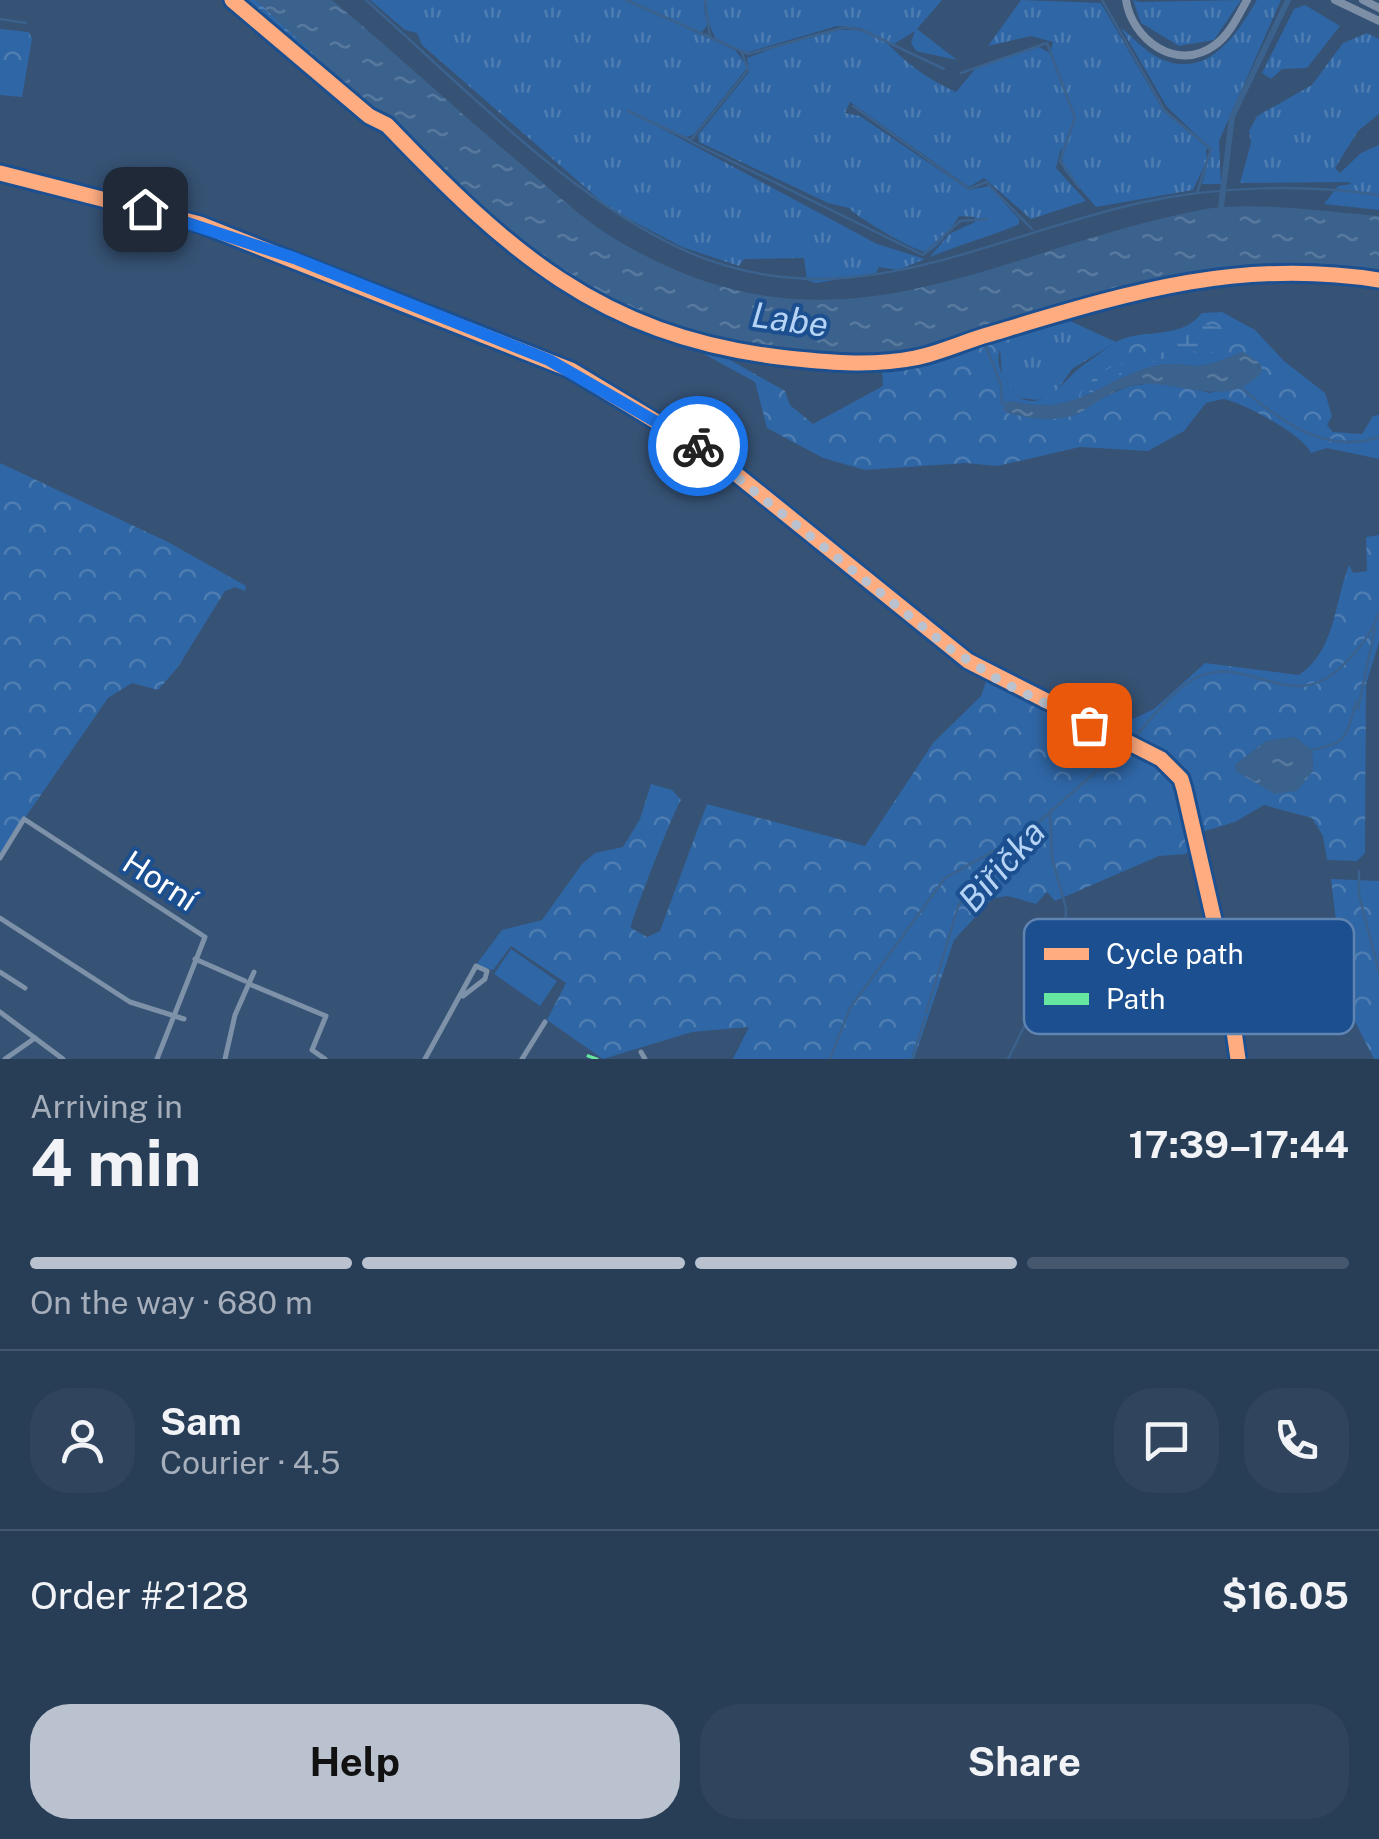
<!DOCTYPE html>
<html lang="en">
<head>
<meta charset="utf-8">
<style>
	body { margin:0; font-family:"Public Sans",sans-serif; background:#30455d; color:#f1f3f6; height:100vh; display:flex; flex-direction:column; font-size:38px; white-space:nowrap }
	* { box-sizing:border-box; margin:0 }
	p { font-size:32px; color:#a5aeba }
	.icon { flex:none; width:55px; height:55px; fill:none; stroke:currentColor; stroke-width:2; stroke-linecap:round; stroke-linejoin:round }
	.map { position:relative; height:1059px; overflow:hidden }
	.panel { display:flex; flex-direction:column; background:#283e57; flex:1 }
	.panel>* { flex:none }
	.pin { position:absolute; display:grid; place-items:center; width:85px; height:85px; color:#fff; margin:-42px; border-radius:20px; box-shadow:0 5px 15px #0006 }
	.courier { position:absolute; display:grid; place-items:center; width:100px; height:100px; margin:-50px; border:8px solid #1a73e8; border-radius:50%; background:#fff; color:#222; box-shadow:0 2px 12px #0007 }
	.overview em { font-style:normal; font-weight:700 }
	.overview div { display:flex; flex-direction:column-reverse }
	.overview { display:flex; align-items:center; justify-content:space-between; height:170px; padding:0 30px }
	h1 { font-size:65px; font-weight:700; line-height:75px }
	.bar { display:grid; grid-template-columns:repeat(4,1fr); gap:15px 10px; align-content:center; height:120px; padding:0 30px }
	.bar i { height:12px; border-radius:8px; background:#44576d }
	.bar .selected { background:#b9c2ce }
	.bar p { grid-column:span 4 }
	.line { display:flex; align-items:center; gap:25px; padding:0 30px; border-top:2px solid #44576d }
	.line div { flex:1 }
	.round { display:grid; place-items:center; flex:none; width:105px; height:105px; border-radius:40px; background:#30455d }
	.primary-button { display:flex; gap:20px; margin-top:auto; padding:20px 30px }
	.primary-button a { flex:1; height:115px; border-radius:40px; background:#b9c2ce; color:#111; font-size:40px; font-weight:700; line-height:115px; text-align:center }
	.primary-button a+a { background:#30455d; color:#f1f3f6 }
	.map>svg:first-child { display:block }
	.grass { fill:url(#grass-tufts) }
	.forest { fill:url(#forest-crowns); fill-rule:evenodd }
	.wetland { fill:url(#wetland-marsh) }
	.pitch { fill:#2f66a5 }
	.water { fill:url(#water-ripples) }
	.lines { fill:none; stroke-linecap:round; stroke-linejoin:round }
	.stream { stroke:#3b618d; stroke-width:2.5 }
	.canal { stroke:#3b618d; stroke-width:6 }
	.minor { stroke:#7d92a8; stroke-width:5 }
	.tertiary { stroke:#7d92a8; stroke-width:6 }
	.primary { stroke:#7d8ea7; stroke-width:8 }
	.quiet { stroke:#66e7a1; stroke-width:12; stroke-dasharray:25 12; stroke-linecap:butt }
	.cycleway-casing { stroke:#1b4f8f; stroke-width:21 }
	.cycleway { stroke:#ffac80; stroke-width:15 }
	.done { stroke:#b9c2ce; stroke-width:10; stroke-dasharray:0 18 }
	.route { stroke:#1a73e8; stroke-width:12 }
	.labels { text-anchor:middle; stroke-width:8; stroke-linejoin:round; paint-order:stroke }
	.street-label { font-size:32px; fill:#fff; stroke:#1b4f8f }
	.water-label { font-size:35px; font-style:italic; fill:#b5d3f5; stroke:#1b4f8f }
	.key { fill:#1b4f8f; stroke:#5f84b1; stroke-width:2.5 }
	.key-label { font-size:28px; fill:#fff }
</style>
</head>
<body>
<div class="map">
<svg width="1379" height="1059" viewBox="0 0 1379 1059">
	<defs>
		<pattern id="grass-tufts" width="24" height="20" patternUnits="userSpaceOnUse" patternTransform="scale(2.5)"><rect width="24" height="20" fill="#2f66a5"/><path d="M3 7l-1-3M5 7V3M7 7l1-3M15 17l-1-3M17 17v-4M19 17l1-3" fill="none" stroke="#4e7db2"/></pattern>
		<pattern id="forest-crowns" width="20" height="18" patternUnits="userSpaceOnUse" patternTransform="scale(2.5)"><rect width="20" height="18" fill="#2f66a5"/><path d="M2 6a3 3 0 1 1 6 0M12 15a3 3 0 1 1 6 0" fill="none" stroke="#4e7db2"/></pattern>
		<pattern id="wetland-marsh" width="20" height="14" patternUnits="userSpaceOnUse" patternTransform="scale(2.5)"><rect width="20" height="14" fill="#2f66a5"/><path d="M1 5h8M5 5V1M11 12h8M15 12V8" fill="none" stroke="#4e7db2"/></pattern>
		<pattern id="water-ripples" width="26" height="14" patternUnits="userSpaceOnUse" patternTransform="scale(2.5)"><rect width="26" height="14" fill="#3b618d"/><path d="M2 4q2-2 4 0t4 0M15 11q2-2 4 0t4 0" fill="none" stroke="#58799e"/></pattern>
	</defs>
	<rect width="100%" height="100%" fill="#365274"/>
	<!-- grass -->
	<g class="grass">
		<polygon points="370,0 625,0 735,50 748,67 693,135 686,137 633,113 877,244 925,259 898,270 879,267 876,273 816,283 807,280 804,258 744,259 739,266 682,247 610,209 422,45 417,33 405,30"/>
		<polygon points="629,0 704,0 705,18 706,0 942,0 917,29 957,60 916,51 911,43 915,31 894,44 860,28 837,26 745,53 715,38 709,23 702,32 695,31"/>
		<path d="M1021,0l80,3 63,109 46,36 -43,-41 -46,-79c11,8 20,19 31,26 52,32 84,-18 105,-54h24l-62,141 2,43h-19l9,-34 -5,-1 1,11 -14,30 -97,17 -32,-37 -3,-22 -5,20 30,33 -55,18 -47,-41 -15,9 -119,-85 -5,11 15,3 109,74 20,-4 30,33v5c-29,13 -59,20 -89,33l19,-23 26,-12v-5l-16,-1c-6,10 -20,31 -31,36 -7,3 -72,-35 -79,-44l-21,-5 -129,-61 -1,-7 51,-63 -2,-14c44,-15 106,-50 146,-9 18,18 40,33 63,43l20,-24 63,-21 11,6 3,-11 -22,-6 -43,10z"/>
		<polygon points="1133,0 1140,2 1241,0 1214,40 1179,46 1141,23"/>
		<polygon points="1305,5 1340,26 1307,68 1282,69 1271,79 1262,73 1294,9"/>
		<polygon points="1367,33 1379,39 1379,114 1358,131 1335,168 1340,173 1361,153 1379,145 1379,210 1324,204 1338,186 1352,184 1348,182 1240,183 1251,143 1249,131 1257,116 1312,85 1343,43"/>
		<polygon points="1070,321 1116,342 1072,369 1054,395 1038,400 1019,398 1002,375 1000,347 1005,340"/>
	</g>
	<!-- forest -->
	<g class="forest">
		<polygon points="234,0 256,0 386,121 364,110"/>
		<polygon points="0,29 29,32 32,39 22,97 0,95"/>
		<path d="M1222,312l33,18 29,31 41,32 7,23 -5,9 6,7 29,2 11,-18 6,-1v44l-52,-11 -16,5c-7,-18 -69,-51 -88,-54l-17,4 -22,28 -36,20 -68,-4 -83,19 -31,-3 -101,7 -42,-12 -56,-30 -12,-46 -73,-40 58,16 -10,2 55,31 5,14 23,19 70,-38 -1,-17 42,-5 81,-24c-16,24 0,39 14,58 23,10 38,-8 52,-22 9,-10 26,-20 37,-29 29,-23 69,-3 94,-34zM1243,352l6,31 -39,10 -45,-11 -35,4 -36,15 -16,13 -31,5 -40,-6 4,-12c69,17 87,-22 148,-36 13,-3 26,1 39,1 16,-1 31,-9 45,-14z"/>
		<polygon points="0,463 168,542 246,586 245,591 235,587 225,591 178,667 158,690 132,683 108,698 0,854"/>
		<path d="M1379,535v107l-13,42 -1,169 -8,8 -30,-1 -4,-24 -11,-18 -48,-13 -29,17 -30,9 -19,23 -27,2 -104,45 -8,-9 -11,12 -28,-8 -15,2 -39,42 -40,119h-181l16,-32 -57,5 -89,27 -56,-39 19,-37 -55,-37 -18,24 -17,-5 26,-35 40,-10 40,-56 13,-11 28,-6 17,-28 11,-35 21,6 9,10c-7,10 -50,120 -50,128l16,9 13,-6 47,-127 158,42 68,-103 48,-47 5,-14 71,34 32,-8 44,11 21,-10 51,-46 94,12c36,-24 35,-71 50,-110l4,8 14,-2 -1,-34zM1295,737l17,14 1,20 -76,1 -2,-7 31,-24z"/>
		<polygon points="1331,879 1379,881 1379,1059 1374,1059 1346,1004"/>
	</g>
	<!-- wetland -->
	<path class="wetland" d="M1197,323l25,5 6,7 -3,19 -38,-3 -65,21 -43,25c12,-24 39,-36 64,-38l7,-20z"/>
	<!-- pitch -->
	<polygon class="pitch" points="511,949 557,981 540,1006 494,974"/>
	<!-- water -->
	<g class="water">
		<path d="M256,0h76c66,55 129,114 195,169 30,26 60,54 95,74 218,127 368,7 583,-34 47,-8 124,3 174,7v55l-50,-6h-86l-112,22 -221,65 -59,8 -108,-13 -109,-33 -76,-43 -112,-93z"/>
		<path d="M1243,352l18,12 1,8c-34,40 -86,6 -127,13 -23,4 -36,17 -56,28 -19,10 -58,7 -76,-3l2,-8 6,-1c69,17 87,-22 148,-36 13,-3 26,1 39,1 15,-1 31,-9 45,-14z"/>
		<polygon points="1295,737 1312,751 1313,771 1297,791 1275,794 1237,772 1235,765 1266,741"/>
	</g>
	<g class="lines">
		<!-- stream -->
		<g class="stream">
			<path d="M366,0c90,80 194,188 301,242 171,88 311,-4 477,-40 75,-16 160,-18 235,-7"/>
			<polyline points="626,0 748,54 846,27 864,31 944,69"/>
			<polyline points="705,0 710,37"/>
			<polyline points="1102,0 1165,111 1211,149 1197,193"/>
			<polyline points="0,19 26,23"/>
			<polyline points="742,53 748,70 690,141 923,255 960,221 987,219"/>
			<polyline points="961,73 1047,43 1075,118 1060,161 1079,188"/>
			<polyline points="853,106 969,189 986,182 1032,229"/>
			<polyline points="628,111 690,140"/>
			<polyline points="980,331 1001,385 1002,404"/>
			<path d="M1238,385c39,34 87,71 141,52"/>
			<polyline points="1358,709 1375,628"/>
			<path d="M1133,739c18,-19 37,-47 61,-60 54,-29 97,40 150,-15 16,-16 27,-30 35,-51"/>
			<path d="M1309,750c38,-5 37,-13 47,-48"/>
			<polyline points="1359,871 1359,895 1379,972"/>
			<polyline points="926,1013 959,904 1024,835 1124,747"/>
			<polyline points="830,1059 850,1008 945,878 1021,836"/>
			<polyline points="912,1059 925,1017"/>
			<polyline points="1008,1059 1064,947 1066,908 1052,858 1050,811"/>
		</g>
		<!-- canal -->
		<polyline class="canal" points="1220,215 1232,117 1288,0"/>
		<!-- minor -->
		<g class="minor">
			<polyline points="0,858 24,819 205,937 157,1059"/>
			<polyline points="0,918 130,1002 184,1019"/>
			<polyline points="195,959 245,981"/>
			<polyline points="0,972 25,988"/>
			<polyline points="249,984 326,1016 312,1050 325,1059"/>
			<polyline points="0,1012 63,1059"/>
			<polyline points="641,1052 645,1059"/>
			<polyline points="5,1059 35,1038"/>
			<polyline points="225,1059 235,1015 254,972"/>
			<polyline points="425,1059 476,966 487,971 485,979 463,996"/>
			<polyline points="522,1059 545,1022"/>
		</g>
		<!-- tertiary -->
		<polyline class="tertiary" points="0,173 200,224 571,370 715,457 968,661 1161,759 1181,779 1184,789 1225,968 1238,1059"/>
		<!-- primary -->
		<g class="primary">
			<path d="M1126,0c6,40 51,73 89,45 15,-11 23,-29 32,-45"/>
			<polyline points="1335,0 1379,21"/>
			<polyline points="1363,0 1379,8"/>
		</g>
		<!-- quiet -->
		<polyline class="quiet" points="592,1059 593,1056"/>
		<!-- cycleway casing -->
		<g class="cycleway-casing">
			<g id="cycleway">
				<path d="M232,0l137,116 18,9c120,125 212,210 392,232 44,5 92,10 136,1 25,-5 48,-16 72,-23 134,-40 249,-78 392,-55"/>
				<polyline points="0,173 200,224 571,370 715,457 968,661 1161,759 1181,779 1184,789 1225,968 1238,1059"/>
			</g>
		</g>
		<!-- cycleway -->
		<use href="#cycleway" class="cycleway"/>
	</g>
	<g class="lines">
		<!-- done -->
		<polyline class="done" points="698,446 949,648 1002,682 1089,725"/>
		<!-- route -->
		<polyline class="route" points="145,209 294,258 549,360 698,446"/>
	</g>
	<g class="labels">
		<!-- street labels -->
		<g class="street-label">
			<text transform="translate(160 881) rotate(33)" y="11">Horní</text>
		</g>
		<!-- water labels -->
		<g class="water-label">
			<text transform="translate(790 320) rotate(8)" y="12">Labe</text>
			<text transform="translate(1002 866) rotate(-48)" y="12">Biřička</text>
		</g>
	</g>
	<!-- legend -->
	<rect x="1024" y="919" width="330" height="115" rx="15" class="key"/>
	<rect x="1044" y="948" width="45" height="12" fill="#ffac80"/>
	<rect x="1044" y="993" width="45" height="12" fill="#66e7a1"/>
	<g class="key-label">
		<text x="1106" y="964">Cycle path</text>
		<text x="1106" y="1009">Path</text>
	</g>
</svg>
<div class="pin" style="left:1089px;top:725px;background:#ea580c"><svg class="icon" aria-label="bag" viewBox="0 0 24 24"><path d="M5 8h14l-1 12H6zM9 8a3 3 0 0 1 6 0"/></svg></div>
<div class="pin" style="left:145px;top:209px;background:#1f2937"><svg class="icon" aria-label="home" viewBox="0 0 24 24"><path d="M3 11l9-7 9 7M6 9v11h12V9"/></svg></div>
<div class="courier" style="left:698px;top:446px"><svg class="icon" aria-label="bike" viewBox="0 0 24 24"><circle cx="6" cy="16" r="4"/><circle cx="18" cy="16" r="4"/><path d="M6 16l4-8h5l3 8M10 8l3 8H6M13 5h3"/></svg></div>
</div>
<section class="panel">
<div class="overview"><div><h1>4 min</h1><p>Arriving in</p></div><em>17:39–17:44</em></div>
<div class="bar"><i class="selected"></i><i class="selected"></i><i class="selected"></i><i></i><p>On the way · 680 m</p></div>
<div class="line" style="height:180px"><a class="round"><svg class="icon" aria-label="person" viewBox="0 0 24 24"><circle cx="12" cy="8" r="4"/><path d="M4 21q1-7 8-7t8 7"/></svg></a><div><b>Sam</b><p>Courier · 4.5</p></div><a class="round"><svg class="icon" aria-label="chat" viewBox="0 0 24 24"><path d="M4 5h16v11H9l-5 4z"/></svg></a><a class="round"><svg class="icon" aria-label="phone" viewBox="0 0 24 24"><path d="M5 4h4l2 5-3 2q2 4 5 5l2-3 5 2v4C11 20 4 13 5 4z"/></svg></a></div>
<div class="line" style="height:130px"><div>Order #2128</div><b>$16.05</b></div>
<div class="primary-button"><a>Help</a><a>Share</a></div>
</section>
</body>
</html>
